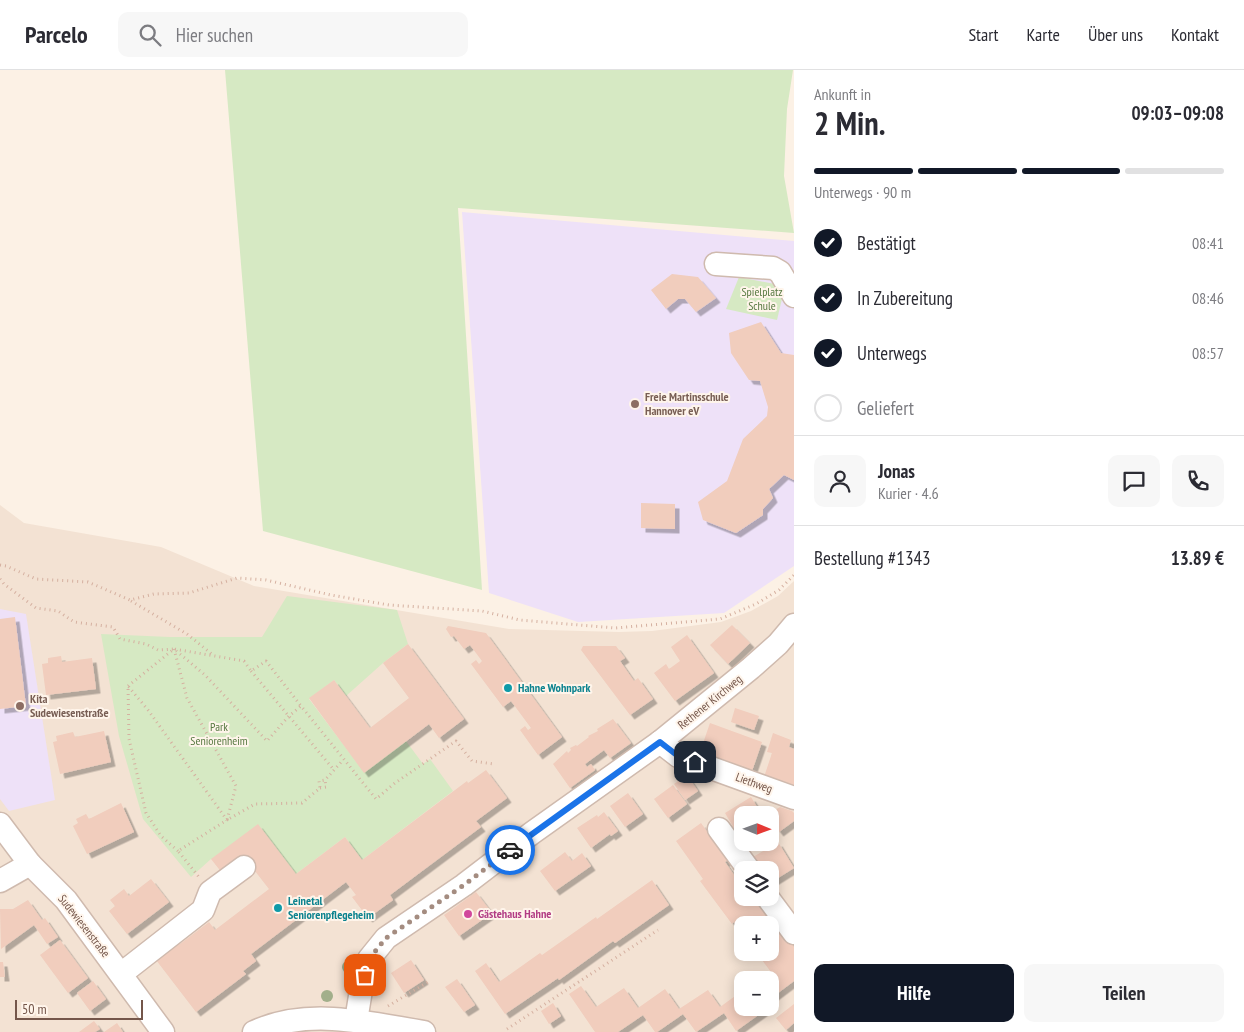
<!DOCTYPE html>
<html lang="de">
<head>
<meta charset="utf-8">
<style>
	body { margin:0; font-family:"PT Sans Narrow",sans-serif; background:#f7f7f7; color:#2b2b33; height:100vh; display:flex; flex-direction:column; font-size:19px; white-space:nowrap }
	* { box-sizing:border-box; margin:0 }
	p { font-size:16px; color:#7c7c81 }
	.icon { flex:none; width:28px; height:28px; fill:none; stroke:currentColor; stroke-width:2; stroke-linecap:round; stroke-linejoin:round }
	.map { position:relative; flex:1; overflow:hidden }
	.details { display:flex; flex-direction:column; background:#fff; width:450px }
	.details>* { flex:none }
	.needle { width:32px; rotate:91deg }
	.controls { position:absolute; left:734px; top:736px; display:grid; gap:10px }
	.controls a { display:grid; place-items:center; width:45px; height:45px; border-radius:10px; background:#fff; box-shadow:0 2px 12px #0003; font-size:25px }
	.scale { position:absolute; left:15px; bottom:12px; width:128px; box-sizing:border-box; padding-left:5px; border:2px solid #74564a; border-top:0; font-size:14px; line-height:18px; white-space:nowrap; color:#74564a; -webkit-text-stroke:4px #fff5eb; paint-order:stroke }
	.pin { position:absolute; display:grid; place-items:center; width:42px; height:42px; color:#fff; margin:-21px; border-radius:10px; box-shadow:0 2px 8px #0006 }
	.courier { position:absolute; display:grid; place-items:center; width:50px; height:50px; margin:-25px; border:4px solid #1a73e8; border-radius:50%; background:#fff; color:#222; box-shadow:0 1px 6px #0007 }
	.summary em { font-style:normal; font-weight:700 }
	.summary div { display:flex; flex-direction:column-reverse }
	.summary { display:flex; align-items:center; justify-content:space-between; height:85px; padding:0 20px }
	h1 { font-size:32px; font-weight:700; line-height:38px }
	.bar { display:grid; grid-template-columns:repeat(4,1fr); gap:8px 5px; align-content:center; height:60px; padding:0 20px }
	.bar i { height:6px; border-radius:4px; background:#e1e1e2 }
	.bar .current { background:#111827 }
	.bar p { grid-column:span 4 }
	.line { display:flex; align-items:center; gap:12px; padding:0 20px; border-top:1px solid #e1e1e2 }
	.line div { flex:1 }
	.round { display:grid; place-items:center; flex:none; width:52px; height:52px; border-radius:10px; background:#f7f7f7 }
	ol { padding:0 20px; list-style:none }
	li { display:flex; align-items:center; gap:15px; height:55px }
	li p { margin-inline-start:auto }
	li .icon { padding:5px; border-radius:50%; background:#111827; color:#fff; stroke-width:4 }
	li:last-child { color:#7c7c81 }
	li i { width:28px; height:28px; border:2px solid #e1e1e2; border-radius:50% }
	.cta { display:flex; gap:10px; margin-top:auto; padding:10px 20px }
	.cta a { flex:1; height:58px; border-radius:10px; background:#111827; color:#fff; font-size:20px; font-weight:700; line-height:58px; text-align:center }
	.cta a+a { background:#f7f7f7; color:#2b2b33 }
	header { display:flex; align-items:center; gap:30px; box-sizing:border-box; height:70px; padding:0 25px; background:#fff; border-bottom:1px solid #e1e1e2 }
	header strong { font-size:24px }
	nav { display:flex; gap:28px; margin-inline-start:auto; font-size:18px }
	.search { width:350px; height:45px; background:#f7f7f7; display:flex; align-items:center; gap:12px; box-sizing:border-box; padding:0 18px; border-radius:10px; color:#7c7c81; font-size:19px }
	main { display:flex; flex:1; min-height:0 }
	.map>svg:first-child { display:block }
	.residential { fill:#f3e2d3; fill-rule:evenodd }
	.education { fill:#eee1f8 }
	.green { fill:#d6e9c3 }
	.building { fill:#f1cdbd; filter:url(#shadow) }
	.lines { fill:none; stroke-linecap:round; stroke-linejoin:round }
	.minor-casing { stroke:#cfbaae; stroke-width:25 }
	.path { stroke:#d5b0a0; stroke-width:3; stroke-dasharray:1 4; stroke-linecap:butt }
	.minor { stroke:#fff; stroke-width:22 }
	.tree { fill:#a2af8b }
	.done { stroke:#a48c80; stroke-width:5; stroke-dasharray:0 9 }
	.route { stroke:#1a73e8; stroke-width:6 }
	.education-dot { fill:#8d6e63; stroke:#fff5eb; stroke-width:2 }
	.culture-dot { fill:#0f9aa8; stroke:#fff5eb; stroke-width:2 }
	.hotel-dot { fill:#d1479c; stroke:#fff5eb; stroke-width:2 }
	.labels { text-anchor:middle; stroke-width:4; stroke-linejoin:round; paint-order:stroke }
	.park-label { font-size:12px; fill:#587942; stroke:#fff5eb }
	.education-label { font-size:12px; font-weight:bold; fill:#785e54; stroke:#fff5eb; text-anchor:start }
	.culture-label { font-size:12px; font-weight:bold; fill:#0d838f; stroke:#fff5eb; text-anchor:start }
	.street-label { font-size:12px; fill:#74564a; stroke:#fff5eb }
	.hotel-label { font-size:12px; font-weight:bold; fill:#b23c85; stroke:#fff5eb; text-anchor:start }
</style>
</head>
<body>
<header>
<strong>Parcelo</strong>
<div class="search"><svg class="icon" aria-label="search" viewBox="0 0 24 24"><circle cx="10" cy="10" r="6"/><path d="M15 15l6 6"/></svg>Hier suchen</div>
<nav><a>Start</a><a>Karte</a><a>Über uns</a><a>Kontakt</a></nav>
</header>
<main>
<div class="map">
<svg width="794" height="962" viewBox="0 0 794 962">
	<defs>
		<filter id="shadow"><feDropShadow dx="4.5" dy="4.5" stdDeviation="0" flood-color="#0004"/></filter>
	</defs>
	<rect width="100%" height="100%" fill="#fcf1e5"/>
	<!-- residential -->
	<path class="residential" d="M0,435l24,18 137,24 93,39 255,43 110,3 33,-1 69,-9 30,-11 27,-15 16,-15v451h-794zM742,745h28v27h-28zM742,800h28v28h-28zM742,855h28v27h-28zM742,910h28v28h-28z"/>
	<!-- education -->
	<g class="education">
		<polygon points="462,142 794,171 794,496 724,543 578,552 489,523"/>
		<polygon points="0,539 26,544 55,730 9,741 0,729"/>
	</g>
	<!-- green -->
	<g class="green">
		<polygon points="225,0 793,0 787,39 784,106 794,163 458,138 482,520 263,461"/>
		<polygon points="739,207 785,216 777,250 726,239"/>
		<polygon points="287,526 397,540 408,574 383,593 346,626 334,610 309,629 364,702 406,671 423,694 430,689 453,721 362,790 345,767 296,804 211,789 191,807 143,749 119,666 101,564 170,567 262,567"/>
	</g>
	<!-- building -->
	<g class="building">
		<polygon points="672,204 698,207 716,228 696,242 685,229 678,229 666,239 651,220"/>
		<polygon points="761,252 781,283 794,285 794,410 784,405 769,419 773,428 763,439 763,445 736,463 703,450 698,432 727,411 743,369 767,346 768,337 760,311 749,310 731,283 729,263"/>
		<polygon points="641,433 675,434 675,459 641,458"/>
		<polygon points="15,547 26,636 0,639 0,549"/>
		<polygon points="732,555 750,573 728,594 710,575"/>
		<polygon points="448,556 486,563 562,667 538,685 520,660 525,656 528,660 531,658 511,631 503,637 471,594 476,590 479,594 482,591 470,575 464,579 454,566 451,567 446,559"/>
		<polygon points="687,565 714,603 675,631 654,603 666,594 669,599 680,591 671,577"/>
		<polygon points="408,574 464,649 439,668 429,654 364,703 309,628 334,610 370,658 409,628 383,593"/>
		<polygon points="583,576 616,576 625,588 620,591 634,611 638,608 653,629 630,645 581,580"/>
		<polygon points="61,586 62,592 92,588 96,619 46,625 42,594 48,593 48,588"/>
		<polygon points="735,638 759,646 754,660 731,652"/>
		<polygon points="613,649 631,673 610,688 604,680 585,694 587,697 591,694 595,700 570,718 553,694 567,681 568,683 571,680 570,678 576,675 577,676 589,667 588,666 598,661 597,659"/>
		<polygon points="710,653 762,672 752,701 700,682"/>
		<polygon points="104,661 111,692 60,704 53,672 57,671 56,666 73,662 75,667"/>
		<polygon points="773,663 791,670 789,677 794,679 794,717 764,707 772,683 767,682"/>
		<polygon points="486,700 507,728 476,751 481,757 390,825 393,830 368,848 352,827 356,825 346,812 251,884 256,891 243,901 246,904 196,942 153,886 176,869 180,874 209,852 215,860 269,819 245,788 223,804 211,789 258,754 296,804 345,767 362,790 467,711 468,713"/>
		<polygon points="687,705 698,721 685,730 674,714"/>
		<polygon points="673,715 687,734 668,748 654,729"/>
		<polygon points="628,723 643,744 625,757 610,736"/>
		<polygon points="751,727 762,745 742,745 742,772 725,743"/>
		<polygon points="121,733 134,762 87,784 73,756 78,753 76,749 86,744 89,749"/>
		<polygon points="780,737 792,741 794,743 794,751 779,762 773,754 770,743"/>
		<polygon points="604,742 618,761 611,766 610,764 591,778 577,758 597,745 598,747"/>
		<polygon points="701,753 728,790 725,792 742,816 742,828 751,828 757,835 761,832 794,877 794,911 774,926 770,921 770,910 768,910 774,906 756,882 770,882 770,855 742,855 742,864 734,852 732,854 700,811 703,809 676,771"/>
		<polygon points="778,772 794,798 770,813 770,800 762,800 753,787"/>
		<polygon points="565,782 572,791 582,783 591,796 555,821 540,801"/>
		<polygon points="151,809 169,832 127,864 109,841 115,836 110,830 124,819 129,826"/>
		<polygon points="652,810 669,835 615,873 613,871 559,910 558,908 505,944 475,901 486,893 499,912 540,883 542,885 596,847 597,849"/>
		<polygon points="476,822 492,843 459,866 444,845"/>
		<polygon points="28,830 42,850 45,848 58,867 47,874 34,855 1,879 0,839 13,839"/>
		<polygon points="60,870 88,908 68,923 40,885"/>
		<polygon points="411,890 424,910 404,923 391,903"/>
		<polygon points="0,892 3,892 5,907 0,907"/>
		<polygon points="457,909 475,935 464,942 445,917"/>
		<polygon points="93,911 106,929 90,941 77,923"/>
		<polygon points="581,916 596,937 624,918 638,938 665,919 679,939 708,920 720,937 742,921 742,938 761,938 764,941 736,961 724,943 696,962 683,944 657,962 655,962 643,945 618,962 595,962 569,924"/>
		<polygon points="553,933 561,946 549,954 541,941"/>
		<polygon points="794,934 794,953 786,960 776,948"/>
		<polygon points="94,951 100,959 95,962 79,962"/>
		<polygon points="117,953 123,962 104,962"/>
	</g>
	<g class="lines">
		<!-- minor casing -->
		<g class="minor-casing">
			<g id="minor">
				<polyline points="716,194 773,198 780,202 794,226"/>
				<polyline points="660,672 678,686 794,728"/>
				<polyline points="0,754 30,794 66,830 163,962"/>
				<polyline points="719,759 749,800"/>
				<polyline points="0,811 30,794"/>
				<polyline points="768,828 794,863"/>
				<polyline points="121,904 203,840 210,822 244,797"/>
				<polyline points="356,951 361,920 369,889 386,868 464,815 532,763 660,672 751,598 778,574 794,555"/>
				<path d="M254,962c54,-25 114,-9 170,0"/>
			</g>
		</g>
		<!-- path -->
		<g class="path">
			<polyline points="0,495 6,496 36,509 88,512 130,530 154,524 189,523 237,508 266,510 331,525 389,535 482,541 520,550 615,558 720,549 756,534 779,520 794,505"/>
			<polyline points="0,509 4,514 36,538 58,541 74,552 113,557 120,569 146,574 158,580 174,579 205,605 267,671 289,646 301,636 376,729 395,713 456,671 472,691 494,694"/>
			<polyline points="131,531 187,564 213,585"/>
			<polyline points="174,579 187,628 236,716 227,750 255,734 302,733 320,718 319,711 325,710 343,690"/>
			<polyline points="251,601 334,700"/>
			<polyline points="128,616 174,579 244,591 251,601 266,591 301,636"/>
			<polyline points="320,718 326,717 325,710"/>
			<polyline points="178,781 161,766 146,743 129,669 128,616 148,640 227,750 178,781 199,807"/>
			<polyline points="388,936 428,912"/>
			<polyline points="507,959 658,860"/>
		</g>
		<!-- minor -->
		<use href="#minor" class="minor"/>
	</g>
	<!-- trees -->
	<g class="tree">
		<circle cx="348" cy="897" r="6"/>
		<circle cx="327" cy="926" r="6"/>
	</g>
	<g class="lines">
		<!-- done -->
		<polyline class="done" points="365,905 369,889 386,868 464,815 510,780"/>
		<!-- route -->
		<polyline class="route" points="510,780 660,672 678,686 695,692"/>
	</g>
	<!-- markers -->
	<g class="education-dot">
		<circle cx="635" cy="334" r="5"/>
		<circle cx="20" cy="636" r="5"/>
	</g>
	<g class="culture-dot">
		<circle cx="508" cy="618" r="5"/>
		<circle cx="278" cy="838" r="5"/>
	</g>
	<circle class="hotel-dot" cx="468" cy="844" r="5"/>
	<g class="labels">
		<!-- park labels -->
		<g class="park-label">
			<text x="762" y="226">Spielplatz<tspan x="762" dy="14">Schule</tspan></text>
			<text x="219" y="661">Park<tspan x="219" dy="14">Seniorenheim</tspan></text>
		</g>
		<!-- education labels -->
		<g class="education-label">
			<text x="645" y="331">Freie Martinsschule<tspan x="645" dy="14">Hannover eV</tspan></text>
			<text x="30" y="633">Kita<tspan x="30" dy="14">Sudewiesenstraße</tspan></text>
		</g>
		<!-- culture labels -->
		<g class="culture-label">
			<text x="518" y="622">Hahne Wohnpark</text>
			<text x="288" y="835">Leinetal<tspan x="288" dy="14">Seniorenpflegeheim</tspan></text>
		</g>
		<!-- street labels -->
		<g class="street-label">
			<text transform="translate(710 632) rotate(-39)" y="4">Rethener Kirchweg</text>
			<text transform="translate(754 713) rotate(20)" y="4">Liethweg</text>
			<text transform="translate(84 856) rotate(52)" y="4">Sudewiesenstraße</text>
		</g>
		<!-- hotel labels -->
		<g class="hotel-label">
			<text x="478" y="848">Gästehaus Hahne</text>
		</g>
	</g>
</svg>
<div class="controls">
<a><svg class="needle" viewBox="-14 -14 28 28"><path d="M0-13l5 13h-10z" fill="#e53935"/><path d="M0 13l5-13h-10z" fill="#7c7c81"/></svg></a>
<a><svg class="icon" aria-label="layers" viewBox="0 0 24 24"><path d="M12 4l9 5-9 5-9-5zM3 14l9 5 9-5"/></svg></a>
<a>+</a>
<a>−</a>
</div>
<div class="scale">50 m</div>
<div class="pin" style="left:365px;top:905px;background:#ea580c"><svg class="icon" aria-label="bag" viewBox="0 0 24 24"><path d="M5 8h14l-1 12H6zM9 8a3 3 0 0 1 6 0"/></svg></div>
<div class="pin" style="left:695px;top:692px;background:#1f2937"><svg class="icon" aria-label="home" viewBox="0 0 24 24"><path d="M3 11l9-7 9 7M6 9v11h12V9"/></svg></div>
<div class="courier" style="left:510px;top:780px"><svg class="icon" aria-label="car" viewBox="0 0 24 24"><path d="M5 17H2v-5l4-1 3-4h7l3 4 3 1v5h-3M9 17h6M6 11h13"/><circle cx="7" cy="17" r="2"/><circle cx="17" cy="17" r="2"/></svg></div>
</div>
<section class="details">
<div class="summary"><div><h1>2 Min.</h1><p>Ankunft in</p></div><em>09:03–09:08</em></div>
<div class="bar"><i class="current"></i><i class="current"></i><i class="current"></i><i></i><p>Unterwegs · 90 m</p></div>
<ol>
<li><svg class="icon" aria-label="check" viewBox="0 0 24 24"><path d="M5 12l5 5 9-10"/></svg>Bestätigt<p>08:41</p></li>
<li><svg class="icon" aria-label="check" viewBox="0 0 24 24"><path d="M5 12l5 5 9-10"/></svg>In Zubereitung<p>08:46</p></li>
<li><svg class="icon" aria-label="check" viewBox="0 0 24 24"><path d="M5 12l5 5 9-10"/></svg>Unterwegs<p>08:57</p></li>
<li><i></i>Geliefert</li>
</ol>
<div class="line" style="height:90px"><a class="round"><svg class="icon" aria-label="person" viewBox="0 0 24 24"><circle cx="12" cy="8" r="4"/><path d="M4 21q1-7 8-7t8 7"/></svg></a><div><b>Jonas</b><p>Kurier · 4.6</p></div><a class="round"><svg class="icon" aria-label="chat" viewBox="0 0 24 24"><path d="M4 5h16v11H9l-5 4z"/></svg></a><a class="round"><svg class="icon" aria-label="phone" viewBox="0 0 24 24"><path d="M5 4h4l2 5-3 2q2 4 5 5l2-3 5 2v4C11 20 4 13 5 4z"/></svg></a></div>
<div class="line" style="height:65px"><div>Bestellung #1343</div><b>13.89 €</b></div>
<div class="cta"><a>Hilfe</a><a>Teilen</a></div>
</section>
</main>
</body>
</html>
